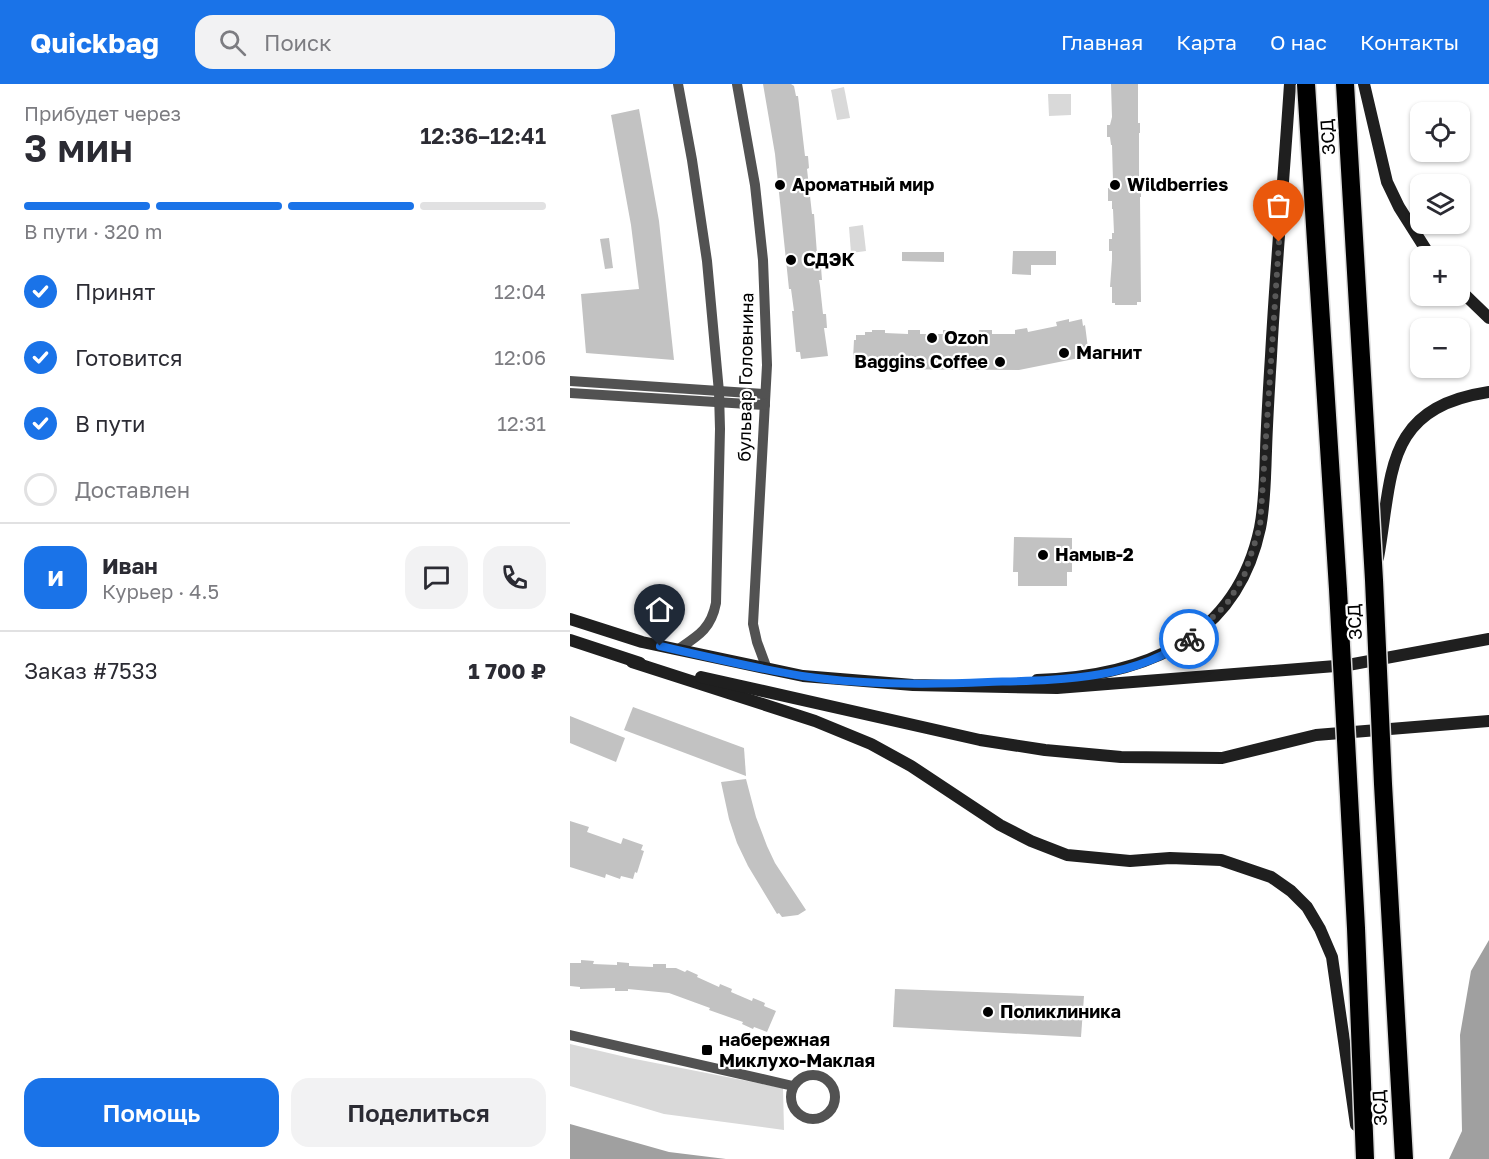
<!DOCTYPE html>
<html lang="ru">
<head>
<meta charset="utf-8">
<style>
	body { margin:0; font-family:"Golos Text",sans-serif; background:#f2f2f3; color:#2b2b33; height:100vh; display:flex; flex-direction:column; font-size:22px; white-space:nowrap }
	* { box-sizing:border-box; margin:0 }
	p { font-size:20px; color:#7c7c81 }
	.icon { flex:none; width:33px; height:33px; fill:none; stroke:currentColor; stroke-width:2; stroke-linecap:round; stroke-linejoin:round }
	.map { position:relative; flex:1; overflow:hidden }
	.drawer { display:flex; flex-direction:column; background:#fff; width:570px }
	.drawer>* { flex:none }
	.tools { position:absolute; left:840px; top:18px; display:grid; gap:12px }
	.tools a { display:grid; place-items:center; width:60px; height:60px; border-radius:12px; background:#fff; box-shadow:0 2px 4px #0004; font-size:30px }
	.pin { position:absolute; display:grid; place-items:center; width:51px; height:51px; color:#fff; margin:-62px -26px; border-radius:50% 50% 50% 0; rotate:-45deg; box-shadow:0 0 6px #0007 }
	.pin .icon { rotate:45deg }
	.courier { position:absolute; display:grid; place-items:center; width:60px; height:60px; margin:-30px; border:4px solid #1a73e8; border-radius:50%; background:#fff; color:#222; box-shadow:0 2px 8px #0007 }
	.head em { font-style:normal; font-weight:600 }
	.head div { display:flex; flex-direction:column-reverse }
	.head { display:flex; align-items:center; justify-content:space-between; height:102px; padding:0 24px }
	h1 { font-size:39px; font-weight:600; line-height:45px }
	.bar { display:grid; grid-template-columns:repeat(4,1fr); gap:9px 6px; align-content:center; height:72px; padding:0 24px }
	.bar i { height:8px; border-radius:4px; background:#e1e1e2 }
	.bar .selected { background:#1a73e8 }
	.bar p { grid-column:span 4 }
	.line { display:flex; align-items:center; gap:15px; padding:0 24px; border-top:2px solid #e1e1e2 }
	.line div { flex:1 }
	.round { display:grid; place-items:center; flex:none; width:63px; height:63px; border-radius:18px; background:#f2f2f3 }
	ol { padding:0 24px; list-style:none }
	li { display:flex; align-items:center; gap:18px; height:66px }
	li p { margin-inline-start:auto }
	li .icon { padding:6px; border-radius:50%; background:#1a73e8; color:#fff; stroke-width:4 }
	li:last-child { color:#7c7c81 }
	li i { width:33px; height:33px; border:3px solid #e1e1e2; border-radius:50% }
	.action { display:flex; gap:12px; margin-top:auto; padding:12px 24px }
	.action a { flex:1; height:69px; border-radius:18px; background:#1a73e8; color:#fff; font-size:24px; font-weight:600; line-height:69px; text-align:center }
	.action a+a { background:#f2f2f3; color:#2b2b33 }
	header { display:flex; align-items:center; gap:36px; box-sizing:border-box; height:84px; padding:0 30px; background:#1a73e8; color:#fff }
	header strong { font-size:28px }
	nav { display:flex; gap:33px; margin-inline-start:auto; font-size:21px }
	.search { width:420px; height:54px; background:#f2f2f3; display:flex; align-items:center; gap:15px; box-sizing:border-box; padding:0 21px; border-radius:18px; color:#7c7c81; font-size:22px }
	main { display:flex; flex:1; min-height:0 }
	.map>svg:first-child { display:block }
	.green { fill:#d9d9d9 }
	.water { fill:#a0a0a0 }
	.building { fill:#c2c2c2 }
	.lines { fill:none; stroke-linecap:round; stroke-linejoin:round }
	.minor { stroke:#525252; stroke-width:10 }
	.secondary { stroke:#1f1f1f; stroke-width:12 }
	.motorway-bridge-casing { stroke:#dbdbdb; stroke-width:21; stroke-linecap:butt }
	.motorway-bridge { stroke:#000; stroke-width:18 }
	.done { stroke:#595959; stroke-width:6; stroke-dasharray:0 10.8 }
	.route { stroke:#1a73e8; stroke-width:8 }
	.poi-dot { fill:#000; stroke:#fff; stroke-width:2 }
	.labels { text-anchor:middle; stroke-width:4.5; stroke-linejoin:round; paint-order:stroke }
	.street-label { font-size:18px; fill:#000; stroke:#fff }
	.poi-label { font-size:18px; font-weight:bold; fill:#000; stroke:#fff; text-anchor:start }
</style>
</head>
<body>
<header>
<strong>Quickbag</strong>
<div class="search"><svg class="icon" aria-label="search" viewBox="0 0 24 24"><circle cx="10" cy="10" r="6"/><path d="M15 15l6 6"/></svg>Поиск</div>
<nav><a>Главная</a><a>Карта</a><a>О нас</a><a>Контакты</a></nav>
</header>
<main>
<section class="drawer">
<div class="head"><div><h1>3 мин</h1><p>Прибудет через</p></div><em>12:36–12:41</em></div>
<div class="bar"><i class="selected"></i><i class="selected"></i><i class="selected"></i><i></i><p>В пути · 320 m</p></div>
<ol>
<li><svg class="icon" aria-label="check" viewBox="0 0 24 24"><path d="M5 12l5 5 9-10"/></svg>Принят<p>12:04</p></li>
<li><svg class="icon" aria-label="check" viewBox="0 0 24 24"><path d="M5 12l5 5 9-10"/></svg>Готовится<p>12:06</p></li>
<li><svg class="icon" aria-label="check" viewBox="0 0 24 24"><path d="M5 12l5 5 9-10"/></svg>В пути<p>12:31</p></li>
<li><i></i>Доставлен</li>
</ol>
<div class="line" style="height:108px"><b class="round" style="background:#1a73e8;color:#fff">И</b><div><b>Иван</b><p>Курьер · 4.5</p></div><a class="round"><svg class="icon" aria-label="chat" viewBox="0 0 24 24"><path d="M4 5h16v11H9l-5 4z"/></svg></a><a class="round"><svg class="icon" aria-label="phone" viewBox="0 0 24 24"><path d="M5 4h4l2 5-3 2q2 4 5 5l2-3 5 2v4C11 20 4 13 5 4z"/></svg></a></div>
<div class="line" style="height:78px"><div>Заказ #7533</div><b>1 700 ₽</b></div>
<div class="action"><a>Помощь</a><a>Поделиться</a></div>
</section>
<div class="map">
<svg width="919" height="1075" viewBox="0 0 919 1075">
	<rect width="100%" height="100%" fill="#fff"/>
	<!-- green -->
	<g class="green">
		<polygon points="274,3 280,34 267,36 261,6"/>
		<polygon points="478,10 501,10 501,31 479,32"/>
		<polygon points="293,141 296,167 281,169 279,143"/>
		<polygon points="0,960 60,974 213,1004 214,1046 94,1030 0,1002"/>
	</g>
	<!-- water -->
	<g class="water">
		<polygon points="919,856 919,1075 879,1075 892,1047 890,951 901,887"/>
		<polygon points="0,1040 99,1068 156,1075 0,1075"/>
	</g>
	<!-- building -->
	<g class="building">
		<polygon points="193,0 221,0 224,2 226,12 228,12 235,72 238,72 239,84 237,85 242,130 244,130 248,183 251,183 252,196 249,196 250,202 253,230 256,230 257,244 254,244 258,272 231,275 230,268 226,268 222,227 224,227 221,205 219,205 205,70"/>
		<polygon points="541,0 568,0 568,39 570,39 570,49 569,49 569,103 571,103 571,113 570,113 571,218 567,218 567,221 545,221 545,219 542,219 542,203 540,203 542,176 542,167 539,167 539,155 542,155 542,149 544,149 543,125 542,125 542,117 538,117 538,104 541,104 543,97 542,61 541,61 540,53 537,53 537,41 540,41 542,33"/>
		<polygon points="69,25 89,137 104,276 16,269 11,210 69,205 61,141 41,31"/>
		<polygon points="39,154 43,184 35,185 30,155"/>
		<polygon points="443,167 486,167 486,181 461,181 461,191 442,190"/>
		<polygon points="332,168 374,168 374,178 332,177"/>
		<polygon points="499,235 499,238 512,235 513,242 515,241 519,272 449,286 286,285 286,275 283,275 284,256 286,256 286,251 295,251 295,248 302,248 302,246 315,246 315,249 338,250 338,246 350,246 350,250 373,250 373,246 386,246 386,250 409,250 409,246 422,246 422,250 445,250 445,246 457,244 458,248 487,242 486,238"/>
		<polygon points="444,453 502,454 502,488 497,488 497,502 448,502 448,488 443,488"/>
		<polygon points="63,623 174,664 176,692 54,646"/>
		<polygon points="0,632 55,654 46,678 0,659"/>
		<polygon points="176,695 186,733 197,762 205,779 236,826 228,831 212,833 209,829 207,830 178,782 167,759 159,735 151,698"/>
		<polygon points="0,737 19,743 17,748 51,760 53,754 73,761 71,766 74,767 67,789 65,788 63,795 51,792 50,795 36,790 35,794 0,783"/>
		<polygon points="11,876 24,877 23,880 47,881 47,878 59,879 59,882 83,883 83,880 96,880 96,884 106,884 115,888 117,886 128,891 127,893 149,903 150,900 162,905 161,908 182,917 183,914 195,919 194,922 206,927 197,948 184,943 183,945 172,940 173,938 139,926 140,924 99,909 58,905 58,907 45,907 45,904 10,905 10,903 0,902 0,879 11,879"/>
		<polygon points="325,905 514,912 511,953 323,943"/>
	</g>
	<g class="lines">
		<!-- minor -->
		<g class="minor">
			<polyline points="167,0 185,101 193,176 197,281 183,540 187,558 197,585"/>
			<polyline points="0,297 195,310"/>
			<polyline points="0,309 195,321"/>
			<path d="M107,566c21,-14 34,-21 39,-47l4,-174 -1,-37 -12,-131 -15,-101 -14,-76"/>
			<polyline points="0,951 223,1002"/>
			<circle cx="243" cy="1013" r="22"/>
		</g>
		<!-- secondary -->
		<g class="secondary">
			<polyline points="794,0 817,98 829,123 860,172"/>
			<polyline points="890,206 919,234"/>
			<path d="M808,474c15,-84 5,-150 111,-166"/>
			<polyline points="0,535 72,558 233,592 343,601 487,604 778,581 919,555"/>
			<polyline points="0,556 70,579"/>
			<polyline points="62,578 245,637 301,660 341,682 430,741 461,757 497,771 560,777 600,774 651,776 701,793 721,807 737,823 750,845 762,873 786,1041"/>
			<polyline points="131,593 410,656 475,666 551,673 652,674 746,651 919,637"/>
			<path d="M467,596c106,-4 199,-39 223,-152 5,-25 5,-52 6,-77 1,-32 3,-64 5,-95 5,-91 13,-181 19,-272"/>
		</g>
		<!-- motorway-bridge casing -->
		<g class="motorway-bridge-casing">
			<g id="motorway-bridge">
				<polyline points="736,0 768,505 786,844 795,1075"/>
				<polyline points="775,0 804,496 813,700 834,1075"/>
			</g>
		</g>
		<!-- motorway-bridge -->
		<use href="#motorway-bridge" class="motorway-bridge"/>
	</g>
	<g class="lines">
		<!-- done -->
		<polyline class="done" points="619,555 656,521 674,492 690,443 709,158"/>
		<!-- route -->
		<path class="route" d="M90,562c47,11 94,22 142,30 61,9 124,9 186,6 66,-2 145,-1 201,-43"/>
	</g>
	<!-- markers -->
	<g class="poi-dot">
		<circle cx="210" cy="101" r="6"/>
		<circle cx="545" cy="101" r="6"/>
		<circle cx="221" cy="176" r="6"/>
		<circle cx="362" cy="254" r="6"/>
		<circle cx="494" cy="269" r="6"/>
		<circle cx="430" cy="278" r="6"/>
		<circle cx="473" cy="471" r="6"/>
		<circle cx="418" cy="928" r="6"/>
		<rect x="131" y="960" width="12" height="12" rx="3"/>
	</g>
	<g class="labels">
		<!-- street labels -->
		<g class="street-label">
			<text transform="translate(758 53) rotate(-94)" y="6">ЗСД</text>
			<text transform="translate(176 293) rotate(-89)" y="6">бульвар Головнина</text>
			<text transform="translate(785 538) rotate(-93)" y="6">ЗСД</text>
			<text transform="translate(810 1024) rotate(-93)" y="6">ЗСД</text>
		</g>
		<!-- poi labels -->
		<g class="poi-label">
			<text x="222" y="107">Ароматный мир</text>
			<text x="557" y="107">Wildberries</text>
			<text x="233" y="182">СДЭК</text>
			<text x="374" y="260">Ozon</text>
			<text x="506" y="275">Магнит</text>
			<text x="418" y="284" text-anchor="end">Baggins Coffee</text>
			<text x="485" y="477">Намыв-2</text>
			<text x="430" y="934">Поликлиника</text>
			<text x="149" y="962">набережная<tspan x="149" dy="21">Миклухо-Маклая</tspan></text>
		</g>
	</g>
</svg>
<div class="tools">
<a><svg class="icon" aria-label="locate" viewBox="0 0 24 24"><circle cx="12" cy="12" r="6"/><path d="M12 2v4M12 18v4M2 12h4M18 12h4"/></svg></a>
<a><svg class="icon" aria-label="layers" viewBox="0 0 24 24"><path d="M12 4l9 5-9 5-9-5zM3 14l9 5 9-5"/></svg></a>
<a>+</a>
<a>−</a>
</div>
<div class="pin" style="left:709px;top:158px;background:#ea580c"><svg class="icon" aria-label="bag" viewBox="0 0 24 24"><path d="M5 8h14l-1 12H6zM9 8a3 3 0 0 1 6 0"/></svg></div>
<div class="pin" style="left:90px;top:562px;background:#1f2937"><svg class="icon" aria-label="home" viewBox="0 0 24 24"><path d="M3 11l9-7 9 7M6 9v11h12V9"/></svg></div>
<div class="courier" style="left:619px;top:555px"><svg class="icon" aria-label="bike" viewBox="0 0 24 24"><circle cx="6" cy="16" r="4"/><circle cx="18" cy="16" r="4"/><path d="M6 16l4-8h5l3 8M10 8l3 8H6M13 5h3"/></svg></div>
</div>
</main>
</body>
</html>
